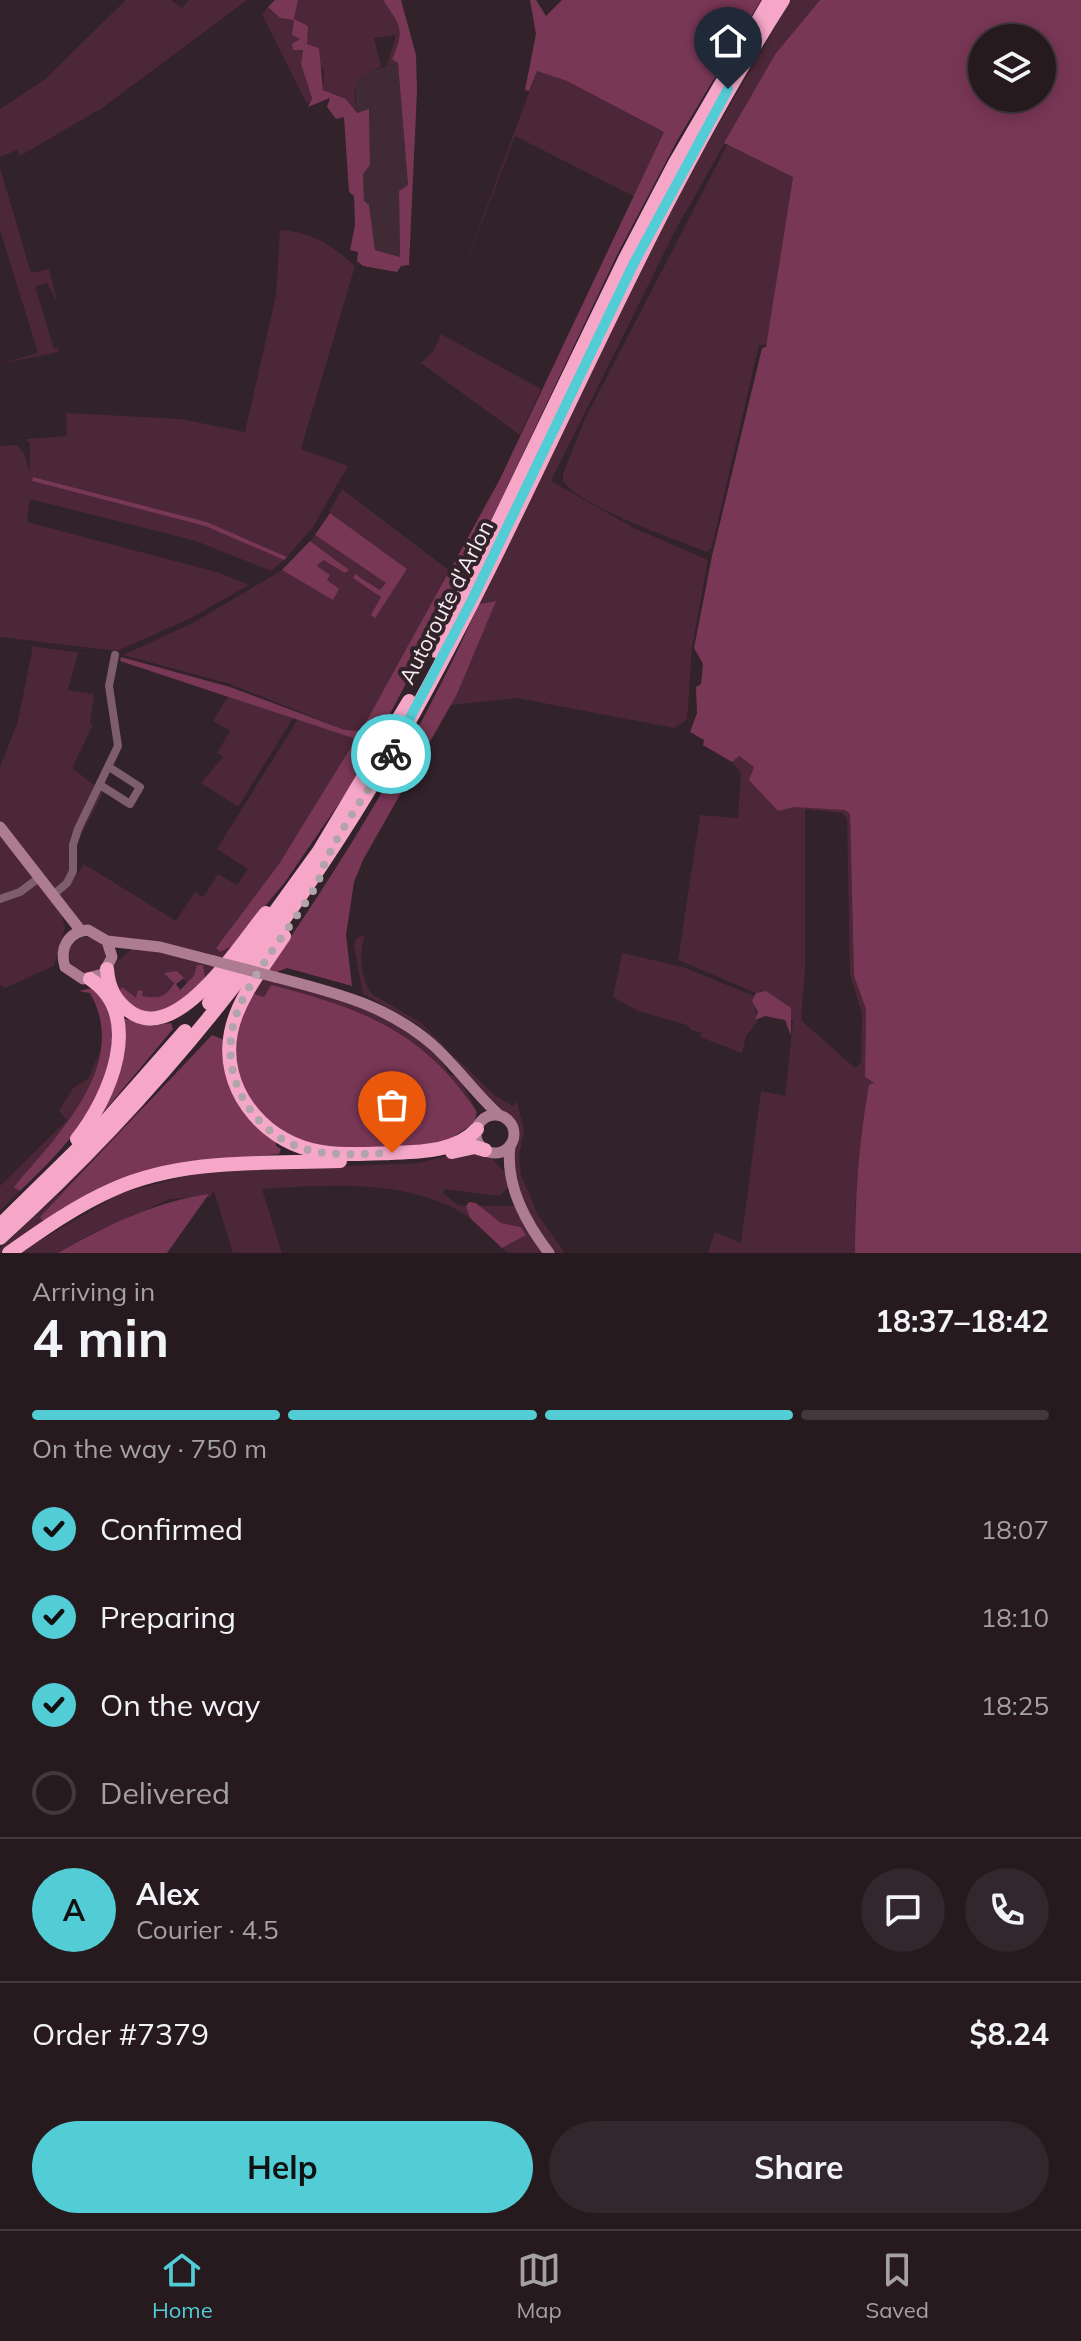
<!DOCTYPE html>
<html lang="en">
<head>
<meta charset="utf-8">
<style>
	body { margin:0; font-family:Mulish,sans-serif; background:#32272c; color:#f1f3f6; height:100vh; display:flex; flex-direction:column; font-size:30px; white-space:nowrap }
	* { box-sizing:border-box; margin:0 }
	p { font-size:26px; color:#a4a1a4 }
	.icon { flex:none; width:44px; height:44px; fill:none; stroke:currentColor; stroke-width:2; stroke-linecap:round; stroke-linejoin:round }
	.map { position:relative; height:1253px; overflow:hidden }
	.panel { display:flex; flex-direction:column; background:#261a1f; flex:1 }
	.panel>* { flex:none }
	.tools { position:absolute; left:968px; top:24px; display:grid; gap:16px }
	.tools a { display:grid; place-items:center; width:88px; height:88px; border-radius:50%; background:#261a1f; box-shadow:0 4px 20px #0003,0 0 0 2px #42383d; font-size:40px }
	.pin { position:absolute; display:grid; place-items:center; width:68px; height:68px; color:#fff; margin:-82px -34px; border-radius:50% 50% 50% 0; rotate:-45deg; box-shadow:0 0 8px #0007 }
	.pin .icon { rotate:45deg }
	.courier { position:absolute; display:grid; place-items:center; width:80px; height:80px; margin:-40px; border:6px solid #52ccd5; border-radius:50%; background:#fff; color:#222; box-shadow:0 2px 10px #0007 }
	.summary em { font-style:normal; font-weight:700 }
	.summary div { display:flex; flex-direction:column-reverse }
	.summary { display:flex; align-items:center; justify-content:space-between; height:136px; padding:0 32px }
	h1 { font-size:52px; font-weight:700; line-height:60px }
	.bar { display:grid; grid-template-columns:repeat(4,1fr); gap:12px 8px; align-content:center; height:96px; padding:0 32px }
	.bar i { height:10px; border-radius:6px; background:#42383d }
	.bar .current { background:#52ccd5 }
	.bar p { grid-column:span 4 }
	.line { display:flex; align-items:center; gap:20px; padding:0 32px; border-top:2px solid #42383d }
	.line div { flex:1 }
	.round { display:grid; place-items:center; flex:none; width:84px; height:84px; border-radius:42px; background:#32272c }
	ol { padding:0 32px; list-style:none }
	li { display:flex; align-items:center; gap:24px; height:88px }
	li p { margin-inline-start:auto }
	li .icon { padding:8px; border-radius:50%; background:#52ccd5; color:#111; stroke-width:4 }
	li:last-child { color:#a4a1a4 }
	li i { width:44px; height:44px; border:4px solid #42383d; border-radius:50% }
	.cta { display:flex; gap:16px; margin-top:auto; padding:16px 32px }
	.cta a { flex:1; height:92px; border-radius:48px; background:#52ccd5; color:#111; font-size:32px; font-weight:700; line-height:92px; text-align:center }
	.cta a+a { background:#32272c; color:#f1f3f6 }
	.tab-bar { display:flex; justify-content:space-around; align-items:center; height:112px; border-top:2px solid #42383d; background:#261a1f; font-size:22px; color:#a4a1a4 }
	.tab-bar a { display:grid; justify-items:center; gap:4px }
	.tab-bar .current { color:#52ccd5 }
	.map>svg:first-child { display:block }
	.built { fill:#402a33 }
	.green { fill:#4c2737; fill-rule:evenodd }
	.forest { fill:#793756; fill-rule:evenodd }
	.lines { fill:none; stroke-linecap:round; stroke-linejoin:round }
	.minor { stroke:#7e5e6b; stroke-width:8 }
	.secondary { stroke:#ae7c91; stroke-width:11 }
	.motorway { stroke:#f6a7c8; stroke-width:14 }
	.secondary-bridge { stroke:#ae7c91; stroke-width:11 }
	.done { stroke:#b1a5aa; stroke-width:8; stroke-dasharray:0 14.4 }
	.route { stroke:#52ccd5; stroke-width:10 }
	.labels { text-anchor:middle; stroke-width:8; stroke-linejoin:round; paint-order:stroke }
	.street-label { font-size:22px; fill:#f6ebef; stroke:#322229 }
</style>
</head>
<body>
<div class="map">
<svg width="1081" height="1253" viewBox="0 0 1081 1253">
	<rect width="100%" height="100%" fill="#322229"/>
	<!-- built -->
	<polygon class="built" points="398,63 408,186 399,191 400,257 375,250 369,206 364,201 363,174 370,165 369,110 357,113 356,106 356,84 361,74"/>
	<!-- green -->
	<g class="green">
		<polygon points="126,0 171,0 182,8 189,0 247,0 102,108 20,156 17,150 0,157 0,109 44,80"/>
		<path d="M298,0h85c18,26 22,29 9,59l6,4 -11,3 9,-31 -22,3 7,29c-27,10 -29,18 -24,46l-11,-14 -23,-9 1,-19 -23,-32 -9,5 1,6 10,-1 -2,15 11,34 -5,6 -45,-90 6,-7 12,11 14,1z"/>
		<polygon points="791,0 820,0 776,53 676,229 551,481 634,528 708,560 692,648 687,720 674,728 517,698 451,705 494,601 479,604 642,266 691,172"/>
		<polygon points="537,71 567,81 664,132 635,197 515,136 456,290"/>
		<path d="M727,145l66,31 -26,168 -8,1 -47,202 -5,5c-32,-13 -127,-45 -144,-71v-7l21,-53z"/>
		<polygon points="0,168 31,273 49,269 57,302 47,283 35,286 54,349 59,348 58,352 0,364 38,353 0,230"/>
		<path d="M280,230c34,2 51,15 75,36l-54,183 47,17 -35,61 -26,30 -80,-35 -174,-45 -1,4 173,45 79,34 -13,11 -75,-30 -166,-42 -3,23 193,51 29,12 -58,33 -74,33 -117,-14v-191l17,-1 7,8 6,19v-29l-5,-4 42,-3 -1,-23 115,6 64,13 31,-137z"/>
		<polygon points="441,334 541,389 520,435 421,363 434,350"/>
		<polygon points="342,489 450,571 361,731 345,730 230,684 123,655 193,623 282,570 333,599 326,580 330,575 317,567 322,560 345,573 348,570 310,541 315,535 386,583 381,590 356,574 381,598 407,569 329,512"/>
		<path d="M0,642l106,14 -28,-3 -10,37 26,4 -4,30 3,1 -21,43 31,24 -27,54 -3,25 5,2 6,-9 92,57 19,-29 8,5 15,-23 19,11 11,-16 -31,-20 81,-130 59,20 -78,125 -63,84 4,4 12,-6 -27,33 -11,-3 -6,8 -11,-13 -6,7 3,4c-8,15 -23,24 -36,9l-1,7 -19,-5 -8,-12 4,-17 20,-17 -49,-21 -25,-19 5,21 -11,38 -49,22 -5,-3v-218l18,-46 15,-75z"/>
		<polygon points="228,696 293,718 238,807 201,783 223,757 217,753 230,731 213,721"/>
		<path d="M738,756l17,11 23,44 16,-5 51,4 5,4 4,162 12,33 -1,68 9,6 -19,124v46h-147l7,-21 26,11 20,-152 24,5 8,-74 -27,-30 -10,1 -78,-33 22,-145 38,3 3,-45 -9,-11zM805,809l37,4 5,6 3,156 12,38 -1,50 -6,5 -54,-48 4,-49z"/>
		<path d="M365,935c-6,18 -5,44 7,59l49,29 73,72 19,11 4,-5 7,30 -5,25 2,19 17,40 27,38h-57l-6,-5 24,-13 -5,-8 -20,-4 -21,-17h35l-3,-23 -12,13 -56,-7 -1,4 15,12 8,1 4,12c-58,-40 -141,-33 -208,-29l20,64h-49l-19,-62 -4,6 -40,2 -77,34 -35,20h-39l102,-60 81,-21 217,-9 48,-12 24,6 20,23 2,-31 6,-17 -10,-18 -21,-12 -36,-48 -33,-29 -56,-31 -9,-50 3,-6z"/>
		<circle cx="87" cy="955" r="18"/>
		<polygon points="622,953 683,967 754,996 757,1022 746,1036 742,1053 700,1037 701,1033 691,1030 687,1025 638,1011 613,997"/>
		<path d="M261,978c63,18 156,31 188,96l10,3 18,35c-53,-81 -116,-104 -206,-126l-7,11 -12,-4z"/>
		<path d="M100,1051c-9,54 -51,95 -85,136l5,4 -20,20v-25l67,-66 -8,-9 14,-23 15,-9z"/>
		<polygon points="145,1104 148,1106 41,1217 44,1222 0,1253 0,1248 60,1193"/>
	</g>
	<!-- forest -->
	<g class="forest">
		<path d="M275,0h23l-4,19 14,7 -1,18 12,4 4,42 23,9 11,14 12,-4 1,56 -7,9 1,27 5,4 6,45 25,7 -1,-66 9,-6 -10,-122 -6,-4c13,-30 9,-32 -9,-59h18l15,55 1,36 -8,174 -8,1 -4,6 -34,-6 -6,-5 1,-9 -8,-2 5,-25 -1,-29 -5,-4 -5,-75 -8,2 -9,-12 3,-9 -22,9 4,-9 -11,-34 2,-14h-10l-1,-6 8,-5 -8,-4 2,-15 -14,-2 -12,-11z"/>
		<polygon points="530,0 536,0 546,16 562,0 761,0 678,139 617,255 482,540 355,780 285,882 232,946 220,952 216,948 279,864 356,739 120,661 121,657 230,687 345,730 361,731 499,481 664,132 567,81 537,71 529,91 525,90 536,34"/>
		<path d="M820,0h261v1253h-226c0,-56 4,-113 14,-168l5,-2 -9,-6 1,-68 -12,-33 -4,-162 -5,-4 -51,-3 -16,4 -29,-31 5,-13 -15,-11 -7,6 -29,-17 1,-5 -14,-8 7,-19 -1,-26 5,-3 2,-20 -9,-16 18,-92 50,-208 4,-1 27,-170 -69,-34 52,-90zM1042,38v60h-60v-60z"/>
		<polygon points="33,477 207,522 287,557 284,560 205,526 32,481"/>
		<polygon points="330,513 407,569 375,618 371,615 381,597 353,578 355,574 380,590 386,583 315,535"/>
		<polygon points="310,541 349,570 345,573 323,560 317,566 330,575 327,580 339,589 333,600 282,570"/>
		<path d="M496,601l-39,93 -94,166 -9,22 -8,53 6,51 -65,-18 -10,4 -9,-2c80,-115 154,-238 211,-366z"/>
		<path d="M197,965h6l2,14 -32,31 -33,2 -22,-19 4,-6 14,11 2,-8 5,1 -1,5c17,3 23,2 32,-13l-10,-10 13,-2 7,7 -8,6 4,6 14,-14z"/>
		<path d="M271,985c90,23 153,46 206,127l-3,11 -30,20 -102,7 -47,-10 -43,-33 -16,-40 -1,-32 17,-42 12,4z"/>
		<path d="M97,987c50,77 -24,154 -77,204l-6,-4c42,-50 117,-123 76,-194l-11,-2z"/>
		<polygon points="766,991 791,1008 791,1036 785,1020 765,1016 755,1020 758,1012 752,1001 756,993"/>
		<polygon points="122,1018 152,1026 171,1023 173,1029 96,1121"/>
		<polygon points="212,1035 222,1039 226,1059 276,1140 276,1146 281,1149 279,1154 201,1161 61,1209 44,1222 40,1217"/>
		<path d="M209,1194l-42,59h-109c47,-27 96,-51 151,-59z"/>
		<polygon points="469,1202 476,1203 501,1223 521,1227 526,1235 502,1248 470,1218 466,1206"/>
	</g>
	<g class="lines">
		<!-- minor -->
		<g class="minor">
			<polyline points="100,785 130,804 140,787 109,767"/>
			<polyline points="53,895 67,883 73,871 73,845 78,829 118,746 109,686 115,655"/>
			<polyline points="0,899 20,892 40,877"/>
		</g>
		<!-- secondary -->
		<g class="secondary">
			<polyline points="0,827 81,931"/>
			<path d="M107,941l5,16 -9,17 -20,5 -18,-12c-6,-19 3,-35 23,-37l19,11 53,6 54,14"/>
			<path d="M275,977c58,15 113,28 159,69 23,21 41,47 64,68"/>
			<circle cx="495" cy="1134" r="19"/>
			<path d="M510,1146c-5,39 16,77 39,107"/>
		</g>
		<!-- motorway -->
		<g class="motorway">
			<polyline points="436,651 625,259 675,163 770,0"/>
			<path d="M284,936c-19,29 -46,61 -53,96 -11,54 29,106 81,118 26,6 52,4 79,3 28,-1 65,-1 86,-24"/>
			<path d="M107,969c1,17 8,32 22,42 47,36 111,-67 137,-98"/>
			<polyline points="209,1003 319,851 409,701"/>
			<path d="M77,1139c32,-40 69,-123 13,-160"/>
			<polyline points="452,1152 475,1147 485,1150"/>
			<polyline points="0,1225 104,1123 185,1031"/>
			<path d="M0,1238c158,-143 291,-310 397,-495 139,-243 235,-506 386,-743"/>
			<path d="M9,1253c34,-24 68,-48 105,-64 70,-31 151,-25 226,-28"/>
		</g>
		<!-- secondary-bridge -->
		<polyline class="secondary-bridge" points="214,961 275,977"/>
	</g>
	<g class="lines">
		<!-- done -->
		<path class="done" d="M391,754c-21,34 -46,68 -64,104 -5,9 -6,19 -11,28 -23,39 -62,84 -78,124 -24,59 11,127 75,141 26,5 52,3 79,2"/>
		<!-- route -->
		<polyline class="route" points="391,754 473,598 634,263 728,89"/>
	</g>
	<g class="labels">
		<!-- street labels -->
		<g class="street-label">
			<text transform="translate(446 602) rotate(-63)" y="8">Autoroute d'Arlon</text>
		</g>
	</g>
</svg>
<div class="tools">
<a><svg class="icon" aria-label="layers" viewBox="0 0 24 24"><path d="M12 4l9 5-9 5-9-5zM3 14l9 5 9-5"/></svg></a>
</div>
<div class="pin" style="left:392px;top:1153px;background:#ea580c"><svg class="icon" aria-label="bag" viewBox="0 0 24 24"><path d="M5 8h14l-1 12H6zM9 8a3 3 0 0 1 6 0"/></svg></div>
<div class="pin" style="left:728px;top:89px;background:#1f2937"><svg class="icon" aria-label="home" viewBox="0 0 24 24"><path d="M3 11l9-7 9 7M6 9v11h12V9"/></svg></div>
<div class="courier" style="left:391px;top:754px"><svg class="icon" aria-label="bike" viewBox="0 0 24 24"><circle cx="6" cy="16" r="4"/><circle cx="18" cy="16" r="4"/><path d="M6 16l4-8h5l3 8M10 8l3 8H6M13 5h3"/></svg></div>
</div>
<section class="panel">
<div class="summary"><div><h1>4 min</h1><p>Arriving in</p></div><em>18:37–18:42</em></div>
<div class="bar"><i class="current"></i><i class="current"></i><i class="current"></i><i></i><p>On the way · 750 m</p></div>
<ol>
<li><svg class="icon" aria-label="check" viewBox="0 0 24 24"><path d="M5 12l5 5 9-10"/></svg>Confirmed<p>18:07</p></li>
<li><svg class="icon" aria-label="check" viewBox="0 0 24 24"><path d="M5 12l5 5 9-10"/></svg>Preparing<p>18:10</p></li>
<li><svg class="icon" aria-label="check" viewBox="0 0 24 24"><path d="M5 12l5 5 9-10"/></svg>On the way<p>18:25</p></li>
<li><i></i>Delivered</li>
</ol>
<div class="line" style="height:144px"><b class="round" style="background:#52ccd5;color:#111">A</b><div><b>Alex</b><p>Courier · 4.5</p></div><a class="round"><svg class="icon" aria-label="chat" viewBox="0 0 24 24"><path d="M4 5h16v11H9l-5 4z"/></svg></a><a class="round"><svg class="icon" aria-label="phone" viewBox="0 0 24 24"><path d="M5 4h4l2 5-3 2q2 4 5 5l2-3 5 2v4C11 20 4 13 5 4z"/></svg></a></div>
<div class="line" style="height:104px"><div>Order #7379</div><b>$8.24</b></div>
<div class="cta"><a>Help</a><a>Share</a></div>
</section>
<nav class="tab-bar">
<a class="current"><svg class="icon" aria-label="home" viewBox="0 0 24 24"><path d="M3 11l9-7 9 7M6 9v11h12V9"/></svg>Home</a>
<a><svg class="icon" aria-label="map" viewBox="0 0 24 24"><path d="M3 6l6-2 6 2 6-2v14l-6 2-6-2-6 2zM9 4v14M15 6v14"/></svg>Map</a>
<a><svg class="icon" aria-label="saved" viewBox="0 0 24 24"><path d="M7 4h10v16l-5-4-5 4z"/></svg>Saved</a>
</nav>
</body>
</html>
